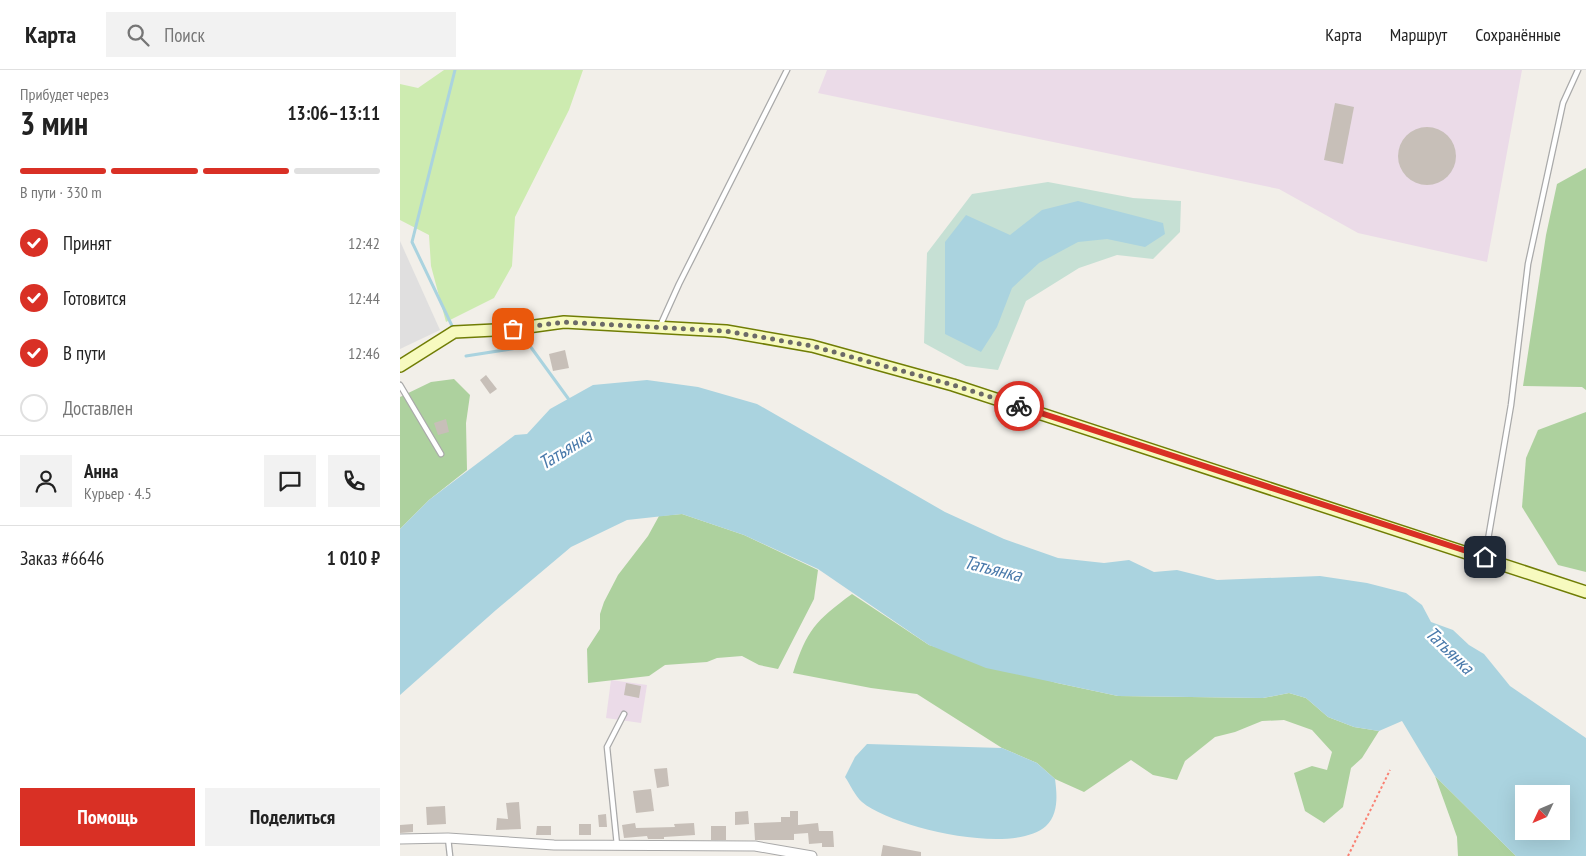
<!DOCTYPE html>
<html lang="ru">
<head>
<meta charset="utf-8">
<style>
	body { margin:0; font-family:"PT Sans Narrow",sans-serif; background:#f2f2f2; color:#222; height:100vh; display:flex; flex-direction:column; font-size:19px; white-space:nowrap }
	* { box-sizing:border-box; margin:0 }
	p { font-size:16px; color:#767676 }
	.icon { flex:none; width:28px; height:28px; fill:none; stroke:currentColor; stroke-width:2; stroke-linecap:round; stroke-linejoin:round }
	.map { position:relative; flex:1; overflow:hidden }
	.side { display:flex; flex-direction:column; background:#fff; width:400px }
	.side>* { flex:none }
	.needle { width:32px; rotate:226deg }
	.controls { position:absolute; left:1115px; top:715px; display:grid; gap:10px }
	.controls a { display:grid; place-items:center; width:55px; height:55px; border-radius:0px; background:#fff; box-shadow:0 5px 20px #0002; font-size:25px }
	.pin { position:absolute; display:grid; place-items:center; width:42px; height:42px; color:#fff; margin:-21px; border-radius:10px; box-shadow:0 2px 8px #0006 }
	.courier { position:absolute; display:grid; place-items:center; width:50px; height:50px; margin:-25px; border:4px solid #d93025; border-radius:50%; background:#fff; color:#222; box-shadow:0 1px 6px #0007 }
	.summary em { font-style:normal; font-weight:800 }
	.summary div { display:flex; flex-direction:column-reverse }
	.summary { display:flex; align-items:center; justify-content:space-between; height:85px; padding:0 20px }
	h1 { font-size:32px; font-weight:800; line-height:38px }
	.bar { display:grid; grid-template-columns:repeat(4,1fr); gap:8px 5px; align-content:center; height:60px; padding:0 20px }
	.bar i { height:6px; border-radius:4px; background:#e0e0e0 }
	.bar .on { background:#d93025 }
	.bar p { grid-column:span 4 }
	.line { display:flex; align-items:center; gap:12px; padding:0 20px; border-top:1px solid #e0e0e0 }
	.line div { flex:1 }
	.round { display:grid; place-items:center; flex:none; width:52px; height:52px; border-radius:0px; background:#f2f2f2 }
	ol { padding:0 20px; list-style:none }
	li { display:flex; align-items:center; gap:15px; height:55px }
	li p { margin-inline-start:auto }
	li .icon { padding:5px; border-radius:50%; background:#d93025; color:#fff; stroke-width:4 }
	li:last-child { color:#767676 }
	li i { width:28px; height:28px; border:2px solid #e0e0e0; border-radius:50% }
	.action { display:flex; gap:10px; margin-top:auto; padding:10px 20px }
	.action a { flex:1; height:58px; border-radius:0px; background:#d93025; color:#fff; font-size:20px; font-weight:800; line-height:58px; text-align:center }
	.action a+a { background:#f2f2f2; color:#222 }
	header { display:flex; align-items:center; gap:30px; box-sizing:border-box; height:70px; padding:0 25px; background:#fff; border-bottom:1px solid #e0e0e0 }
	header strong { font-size:24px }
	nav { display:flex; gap:28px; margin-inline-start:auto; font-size:18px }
	.search { width:350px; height:45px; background:#f2f2f2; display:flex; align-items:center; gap:12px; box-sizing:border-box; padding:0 18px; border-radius:0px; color:#767676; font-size:19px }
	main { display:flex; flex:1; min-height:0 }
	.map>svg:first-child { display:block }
	.residential { fill:#e0dfdf }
	.industrial { fill:#ebdbe8 }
	.grass { fill:#cdebb0 }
	.forest { fill:#add19e }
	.wetland { fill:#c6e0d4 }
	.water { fill:#aad3df; fill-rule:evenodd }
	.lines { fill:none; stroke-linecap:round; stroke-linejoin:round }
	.stream { stroke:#aad3df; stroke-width:3 }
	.building { fill:#c7bfb8 }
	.service-casing { stroke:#a9a9a9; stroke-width:7 }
	.minor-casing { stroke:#a9a9a9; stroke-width:11 }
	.secondary-casing { stroke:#707d05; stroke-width:14 }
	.path { stroke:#fa8072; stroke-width:2; stroke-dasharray:2.5 2.5; stroke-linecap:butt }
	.service { stroke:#fff; stroke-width:4.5 }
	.minor { stroke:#fff; stroke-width:9 }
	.secondary { stroke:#f7fabf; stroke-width:11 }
	.done { stroke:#6b6a68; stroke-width:5; stroke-dasharray:0 9 }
	.route { stroke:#d93025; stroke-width:6 }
	.labels { text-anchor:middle; stroke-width:4.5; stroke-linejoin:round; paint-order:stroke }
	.water-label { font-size:19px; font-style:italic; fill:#4a7aab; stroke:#fff }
</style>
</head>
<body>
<header>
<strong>Карта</strong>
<div class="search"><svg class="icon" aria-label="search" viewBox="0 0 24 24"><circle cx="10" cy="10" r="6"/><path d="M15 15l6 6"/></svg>Поиск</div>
<nav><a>Карта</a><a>Маршрут</a><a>Сохранённые</a></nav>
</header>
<main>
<section class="side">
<div class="summary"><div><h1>3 мин</h1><p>Прибудет через</p></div><em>13:06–13:11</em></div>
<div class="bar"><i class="on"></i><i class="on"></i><i class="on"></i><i></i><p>В пути · 330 m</p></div>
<ol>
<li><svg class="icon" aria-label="check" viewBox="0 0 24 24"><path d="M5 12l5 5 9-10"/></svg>Принят<p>12:42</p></li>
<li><svg class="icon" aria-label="check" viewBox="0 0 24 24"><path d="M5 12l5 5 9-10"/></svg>Готовится<p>12:44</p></li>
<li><svg class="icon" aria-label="check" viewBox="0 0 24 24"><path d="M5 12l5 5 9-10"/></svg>В пути<p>12:46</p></li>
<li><i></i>Доставлен</li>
</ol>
<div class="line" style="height:90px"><a class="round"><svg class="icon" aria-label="person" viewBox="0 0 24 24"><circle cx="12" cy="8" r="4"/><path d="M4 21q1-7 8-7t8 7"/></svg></a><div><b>Анна</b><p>Курьер · 4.5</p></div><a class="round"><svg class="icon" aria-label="chat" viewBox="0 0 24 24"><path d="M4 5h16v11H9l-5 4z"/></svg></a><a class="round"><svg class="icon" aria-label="phone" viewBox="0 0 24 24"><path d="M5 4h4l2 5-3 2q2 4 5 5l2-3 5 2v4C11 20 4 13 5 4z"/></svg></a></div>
<div class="line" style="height:65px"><div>Заказ #6646</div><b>1 010 ₽</b></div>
<div class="action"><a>Помощь</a><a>Поделиться</a></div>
</section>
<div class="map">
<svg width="1186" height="786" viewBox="0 0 1186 786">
	<rect width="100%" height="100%" fill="#f2efe9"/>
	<!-- residential -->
	<polygon class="residential" points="0,171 40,260 0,279"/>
	<!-- industrial -->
	<g class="industrial">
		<polygon points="427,0 1122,0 1087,192 958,163 879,119 418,23"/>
		<polygon points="211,610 247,615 241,653 206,648"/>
	</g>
	<!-- grass -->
	<polygon class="grass" points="44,0 183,0 169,40 115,147 112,196 94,228 46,252 31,196 29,165 0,150 0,14 18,18"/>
	<!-- forest -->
	<g class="forest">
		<polygon points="1186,98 1186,320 1182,317 1123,316 1146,165 1157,114"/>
		<polygon points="54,309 70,325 66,353 67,400 29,430 0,459 0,327 31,312"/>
		<polygon points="1186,342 1186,502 1158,495 1122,437 1126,388 1138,360"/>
		<polygon points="282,444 344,465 418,500 414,529 378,599 359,595 342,586 317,588 307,592 265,595 249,606 188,613 187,579 200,559 200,544 204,532 218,505 248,466 259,446"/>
		<path d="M452,524l77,51 128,38 61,13 145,2 26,-5 17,5 22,19 26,10 25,4 -17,27 -11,10 -8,39 -19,16 -19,-12 -11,-38 18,-7 15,4 5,-18 -20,-22 -28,-10 -22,1 -27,11 -20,5 -30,24 -8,19 -24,-5 -22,-15 -47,32 -29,-13 -18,-16 -35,-15 -85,-54 -46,-6 -78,-15c14,-43 22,-52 59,-79z"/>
		<polygon points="1035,706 1116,786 1058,786 1057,767"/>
	</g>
	<!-- wetland -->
	<polygon class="wetland" points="648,112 733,128 781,131 780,162 753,189 717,185 679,198 626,231 598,300 566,296 524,273 527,183 572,124"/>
	<!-- water -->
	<g class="water">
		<polygon points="678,131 763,153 765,164 745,177 707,169 678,172 639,193 612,218 597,257 581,282 545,264 545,172 566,145 610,165 642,140"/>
		<path d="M247,310l51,7 59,17 188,108 59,27 54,19 46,5 25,-3 25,12 23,-2 40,10 103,-4 47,7 39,10 16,12 9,17 22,8 16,15 15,9 26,32 76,52v118h-70l-81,-80 -33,-55 -23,10 -25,-4 -26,-10 -22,-19 -17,-5 -26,5 -145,-2 -132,-28 -57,-23 -111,-76 -74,-34 -62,-21 -55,6 -56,27 -75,63 -96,85v-166l29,-29 86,-65 12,-1 23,-25 43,-24zM1124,724h37v37h-37z"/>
		<path d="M467,674l135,4 35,15 18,16c2,15 4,35 -9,47 -33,30 -153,2 -184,-24 -7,-6 -12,-18 -17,-25l10,-20z"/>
	</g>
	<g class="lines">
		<!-- stream -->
		<g class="stream">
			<polyline points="54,260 12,172 55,0"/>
			<polyline points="66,286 130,276 170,331"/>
		</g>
	</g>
	<!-- building -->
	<g class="building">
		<polygon points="935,33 954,37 943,94 924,90"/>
		<circle cx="1027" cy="86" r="29"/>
		<polygon points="165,280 169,298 153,301 149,284"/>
		<polygon points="86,305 97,319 90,324 80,310"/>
		<polygon points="46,349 49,362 38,365 34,353"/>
		<polygon points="226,613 241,616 239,628 224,625"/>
		<polygon points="267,698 269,716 257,718 254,699"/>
		<polygon points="251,719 254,741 236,743 233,721"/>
		<polygon points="119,732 121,759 96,760 97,748 108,749 106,733"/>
		<polygon points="45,736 46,754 27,755 26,737"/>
		<polygon points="348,741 349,754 335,755 335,742"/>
		<polygon points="390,741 398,741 398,755 418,753 419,761 433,761 434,777 422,777 422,773 409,774 408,763 394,764 394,770 355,770 354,753 381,752 381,747 390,747"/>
		<polygon points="206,744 207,757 199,757 198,745"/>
		<polygon points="235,753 236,758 275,757 274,754 294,753 295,765 264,767 264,769 248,769 247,766 224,768 222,755"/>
		<polygon points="13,754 13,762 0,763 0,755"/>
		<rect x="179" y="754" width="12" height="11"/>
		<polygon points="137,756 151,756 151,765 136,765"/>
		<rect x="311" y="756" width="15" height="14"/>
		<polygon points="483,775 521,782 521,786 481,786"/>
	</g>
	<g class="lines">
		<!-- service casing -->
		<g class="service-casing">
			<g id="service">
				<polyline points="260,256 279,214 387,0"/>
				<polyline points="0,315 41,384"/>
				<polyline points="1085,487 1111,335 1128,194 1163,33 1178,0"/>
				<polyline points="48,768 50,786"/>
				<polyline points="217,775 207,677 224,644"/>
			</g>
		</g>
		<!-- minor casing -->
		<g class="minor-casing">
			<polyline id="minor" points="0,769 48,768 154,775 355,776 412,786"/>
		</g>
		<!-- secondary casing -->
		<g class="secondary-casing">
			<polyline id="secondary" points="0,296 54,262 113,259 164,252 326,261 412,276 553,315 1186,522"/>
		</g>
		<!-- path -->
		<polyline class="path" points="948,786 990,700"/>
		<!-- service -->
		<use href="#service" class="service"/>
		<!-- minor -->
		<use href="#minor" class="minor"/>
		<!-- secondary -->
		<use href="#secondary" class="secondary"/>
	</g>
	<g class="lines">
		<!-- done -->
		<polyline class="done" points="113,259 164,252 326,261 412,276 553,315 619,336"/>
		<!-- route -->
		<polyline class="route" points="619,336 1085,487"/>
	</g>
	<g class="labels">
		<!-- water labels -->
		<g class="water-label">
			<text transform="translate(165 379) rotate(-32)" y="7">Татьянка</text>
			<text transform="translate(593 498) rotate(14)" y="7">Татьянка</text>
			<text transform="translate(1050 580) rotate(44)" y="7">Татьянка</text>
		</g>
	</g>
</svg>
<div class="controls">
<a><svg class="needle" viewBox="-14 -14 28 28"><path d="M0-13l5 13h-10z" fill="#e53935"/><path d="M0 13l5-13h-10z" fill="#767676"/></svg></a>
</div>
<div class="pin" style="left:113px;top:259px;background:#ea580c"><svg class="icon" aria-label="bag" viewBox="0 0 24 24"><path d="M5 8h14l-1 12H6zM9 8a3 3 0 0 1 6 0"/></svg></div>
<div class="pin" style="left:1085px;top:487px;background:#1f2937"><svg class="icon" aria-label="home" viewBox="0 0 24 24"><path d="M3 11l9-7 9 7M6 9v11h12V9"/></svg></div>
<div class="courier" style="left:619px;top:336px"><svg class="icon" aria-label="bike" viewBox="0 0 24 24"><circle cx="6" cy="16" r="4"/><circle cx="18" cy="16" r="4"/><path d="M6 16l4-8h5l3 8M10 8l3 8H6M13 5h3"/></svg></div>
</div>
</main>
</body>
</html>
